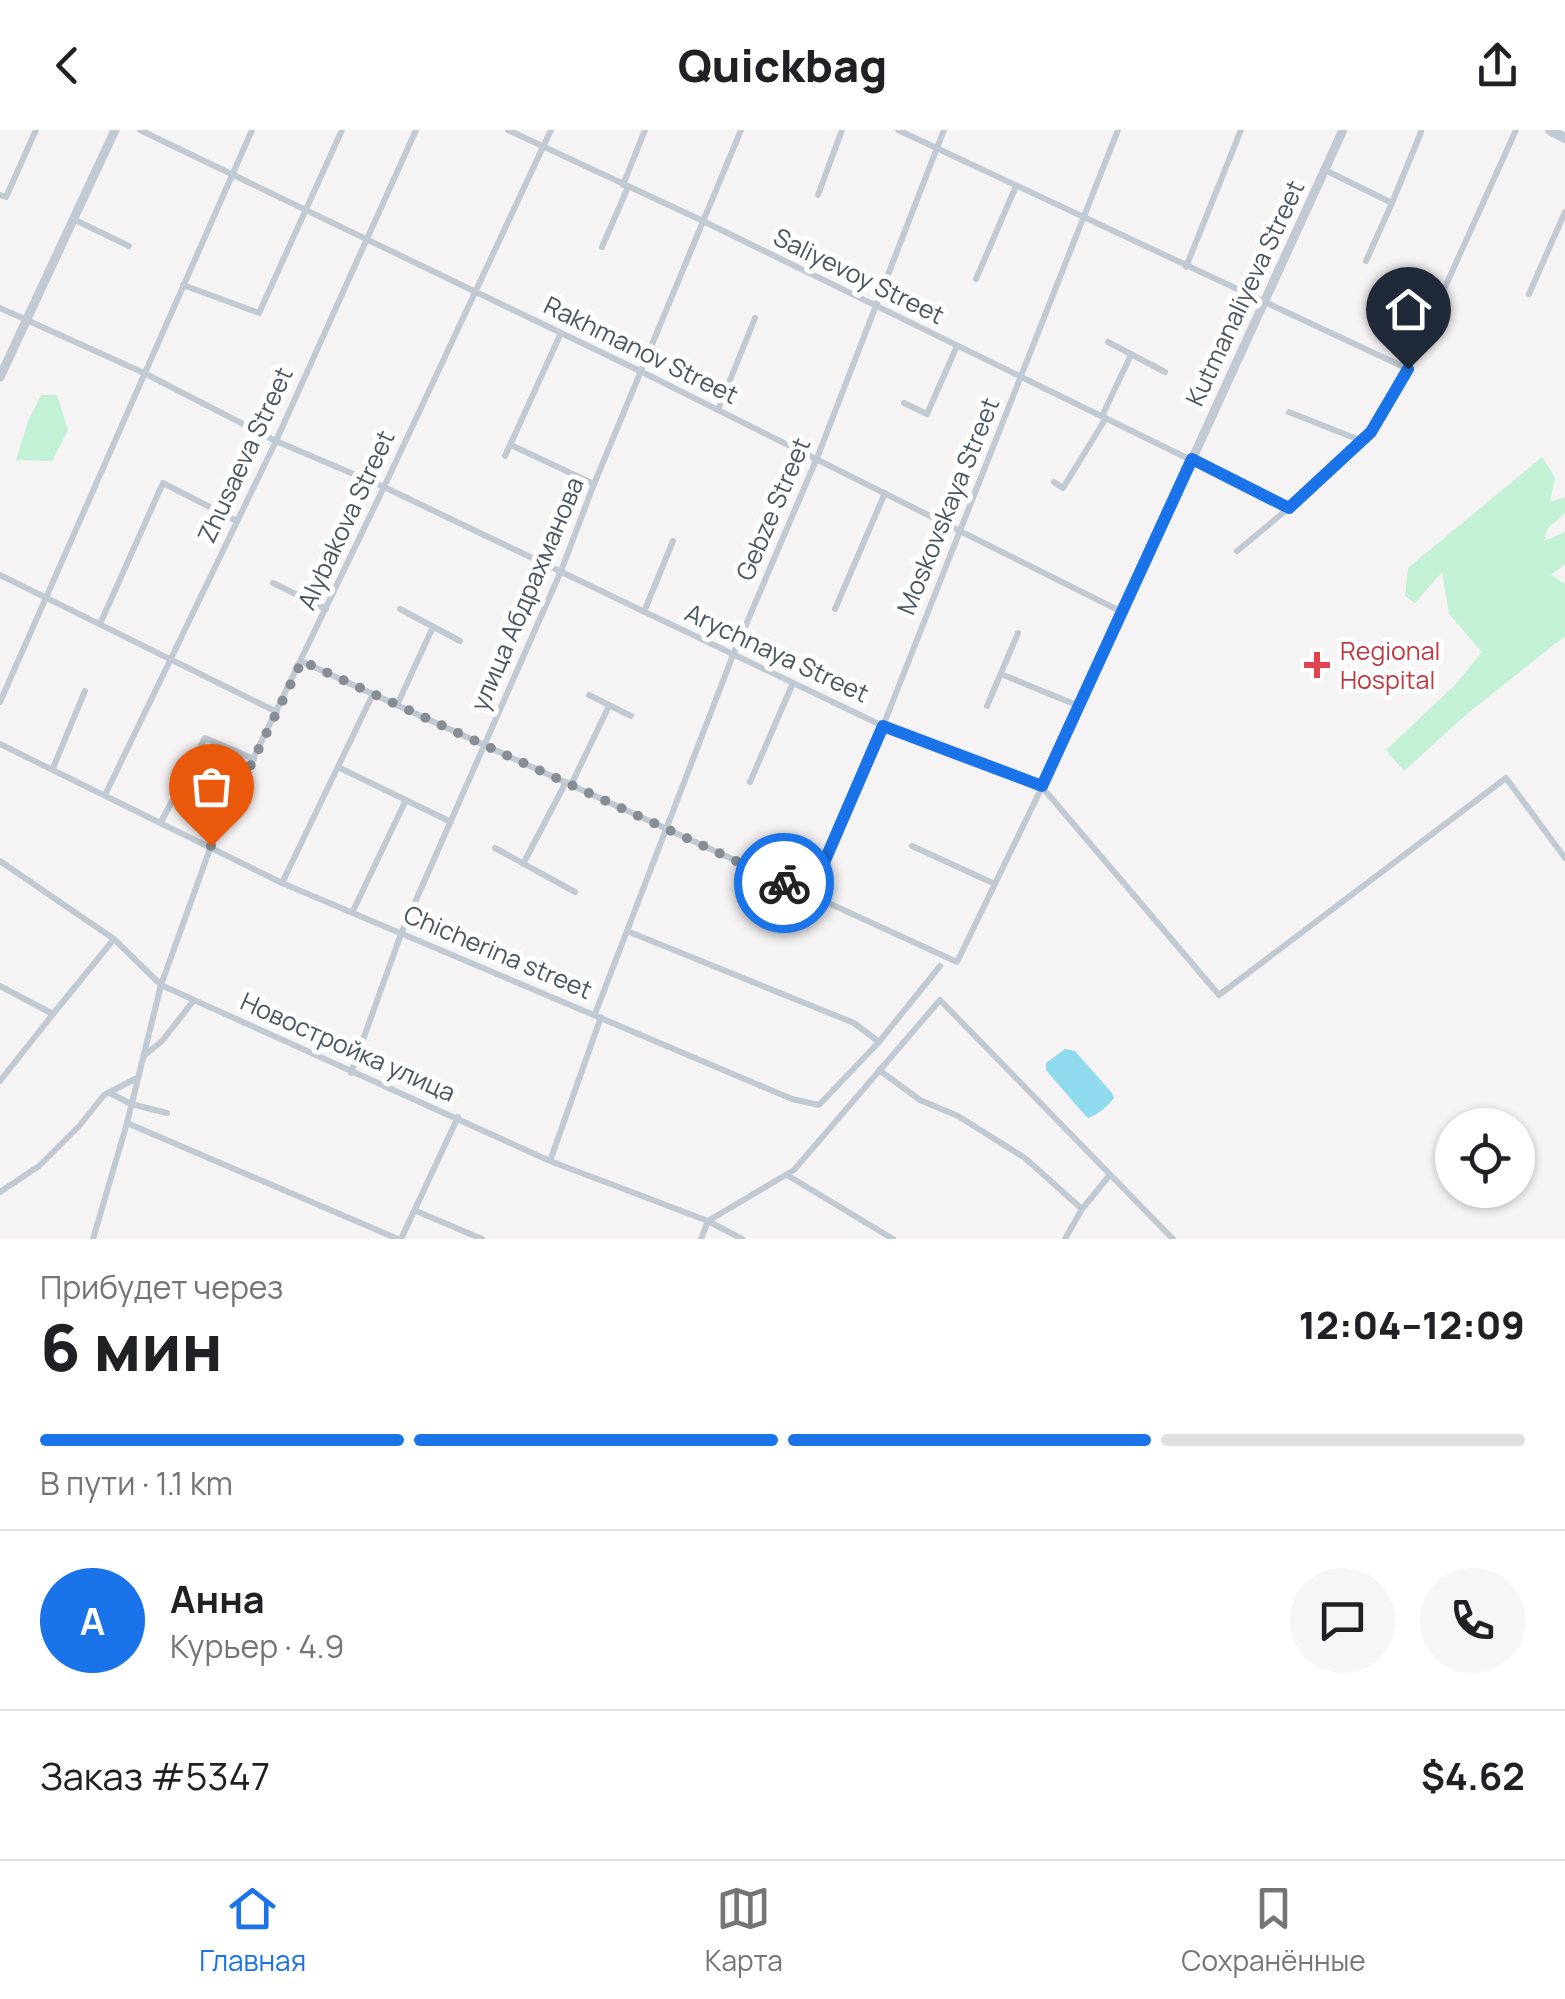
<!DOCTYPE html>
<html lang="ru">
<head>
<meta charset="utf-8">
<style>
	body { margin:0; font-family:Manrope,sans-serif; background:#f6f6f6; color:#202124; height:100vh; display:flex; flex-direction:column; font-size:38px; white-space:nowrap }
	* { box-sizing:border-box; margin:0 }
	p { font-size:32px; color:#757577 }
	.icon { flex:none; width:55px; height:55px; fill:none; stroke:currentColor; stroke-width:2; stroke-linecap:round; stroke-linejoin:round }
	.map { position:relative; height:1109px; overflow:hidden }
	.panel { display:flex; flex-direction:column; background:#fff; flex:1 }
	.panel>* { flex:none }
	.fabs { position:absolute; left:1435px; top:978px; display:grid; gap:20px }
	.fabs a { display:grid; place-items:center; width:100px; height:100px; border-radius:50%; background:#fff; box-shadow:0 2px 8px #0004; font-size:50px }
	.pin { position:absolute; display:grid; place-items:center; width:85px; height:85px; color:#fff; margin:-102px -42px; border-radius:50% 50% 50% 0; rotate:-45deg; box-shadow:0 0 10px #0007 }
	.pin .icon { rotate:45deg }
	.courier { position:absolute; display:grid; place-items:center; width:100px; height:100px; margin:-50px; border:8px solid #1a73e8; border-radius:50%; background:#fff; color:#222; box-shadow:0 2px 12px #0007 }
	.summary em { font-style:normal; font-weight:800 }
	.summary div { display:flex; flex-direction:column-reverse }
	.summary { display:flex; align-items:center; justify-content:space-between; height:170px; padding:0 40px }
	h1 { font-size:65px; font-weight:800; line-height:75px }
	.bar { display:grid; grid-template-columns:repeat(4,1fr); gap:15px 10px; align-content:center; height:120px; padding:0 40px }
	.bar i { height:12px; border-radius:8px; background:#e0e0e0 }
	.bar .current { background:#1a73e8 }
	.bar p { grid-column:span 4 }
	.line { display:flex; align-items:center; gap:25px; padding:0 40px; border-top:2px solid #e0e0e0 }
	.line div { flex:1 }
	.round { display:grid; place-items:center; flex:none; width:105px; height:105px; border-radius:52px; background:#f6f6f6 }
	header { display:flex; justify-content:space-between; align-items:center; height:130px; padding:0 40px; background:#fff; font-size:45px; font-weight:800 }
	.tab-bar { display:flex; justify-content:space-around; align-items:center; height:140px; border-top:2px solid #e0e0e0; background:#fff; font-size:28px; color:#757577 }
	.tab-bar a { display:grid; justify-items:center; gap:5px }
	.tab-bar .current { color:#1a73e8 }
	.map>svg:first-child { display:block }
	.green { fill:#c3f1d5 }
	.water { fill:#90daee }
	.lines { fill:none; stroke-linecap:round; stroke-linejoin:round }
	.minor { stroke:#c1cad2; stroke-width:6 }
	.tertiary { stroke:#c1cad2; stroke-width:9 }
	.secondary { stroke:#c1cbd6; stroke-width:10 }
	.done { stroke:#868d94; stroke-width:10; stroke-dasharray:0 18 }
	.route { stroke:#1a73e8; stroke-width:12 }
	.health-dot { fill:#e0444e; stroke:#fff; stroke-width:4 }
	.labels { text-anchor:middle; stroke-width:10; stroke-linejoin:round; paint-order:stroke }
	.street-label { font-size:25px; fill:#4a5661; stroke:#fff }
	.health-label { font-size:25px; fill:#be3a42; stroke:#fff; text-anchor:start }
</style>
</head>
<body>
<header><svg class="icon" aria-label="back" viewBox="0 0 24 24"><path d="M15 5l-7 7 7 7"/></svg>Quickbag<svg class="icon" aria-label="share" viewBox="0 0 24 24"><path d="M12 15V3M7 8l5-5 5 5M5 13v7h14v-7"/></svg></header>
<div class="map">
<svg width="1565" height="1109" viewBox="0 0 1565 1109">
	<rect width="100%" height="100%" fill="#f5f3f3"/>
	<!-- green -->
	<g class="green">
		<polygon points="41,265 57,265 68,300 52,331 16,330 28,291"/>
		<polygon points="1542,327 1555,348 1550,372 1565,367 1565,383 1548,398 1544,411 1565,402 1565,434 1551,445 1565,454 1565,506 1468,583 1404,641 1386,620 1455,555 1482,522 1449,484 1442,442 1415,473 1405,466 1408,438"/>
	</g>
	<!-- water -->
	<path class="water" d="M1065,919l10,2 37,42 2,5c-6,8 -17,17 -26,20l-5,-5 -37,-43v-7z"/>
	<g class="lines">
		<!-- minor -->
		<g class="minor">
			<polyline points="140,0 642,242 1122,482"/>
			<polyline points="508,0 703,91 1289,378"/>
			<polyline points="898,0 1408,239"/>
			<polyline points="1325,40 1392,73 1366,131"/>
			<polyline points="623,55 645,0"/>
			<polyline points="0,65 6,67 36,0"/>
			<polyline points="818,65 842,0"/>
			<polyline points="1392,73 1421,2"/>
			<polyline points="73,89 129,116"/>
			<polyline points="602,117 628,57"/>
			<polyline points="1186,137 1241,0"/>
			<polyline points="976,149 1016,56"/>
			<polyline points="183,155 259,183 342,0"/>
			<polyline points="1529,164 1565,82"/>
			<polyline points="0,178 144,243 276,311 384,357 883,596 1042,657 1219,865 1506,648 1565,728"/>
			<polyline points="1108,212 1165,242"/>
			<polyline points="904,273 927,284 957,216"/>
			<polyline points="718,280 755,188"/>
			<polyline points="1289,282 1362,311"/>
			<polyline points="1102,286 1131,225"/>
			<polyline points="511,315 594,354"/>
			<polyline points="505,326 561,203"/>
			<polyline points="1054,352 1063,358 1106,288"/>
			<polyline points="1237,421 1289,378 1377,295 1408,239 1516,0"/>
			<polyline points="0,445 277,582"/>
			<polyline points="273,453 326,479"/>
			<polyline points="400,479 460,511"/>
			<polyline points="835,479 885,363"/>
			<polyline points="644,482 673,411"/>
			<polyline points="100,494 163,353 237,391"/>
			<polyline points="301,531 957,832 1042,657"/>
			<polyline points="1001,544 1079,576"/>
			<polyline points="589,565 631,586"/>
			<polyline points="0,572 252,0"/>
			<polyline points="397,575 433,497"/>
			<polyline points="987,576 1018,503"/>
			<polyline points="0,614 282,753 792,969 819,975 879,912 940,836"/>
			<polyline points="338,637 451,692"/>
			<polyline points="53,638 85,561"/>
			<polyline points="750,652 793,553"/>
			<polyline points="571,655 609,576"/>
			<polyline points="105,665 276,311 416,0"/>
			<polyline points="161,692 205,608 254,629"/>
			<polyline points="912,716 995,754"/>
			<polyline points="495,718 575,762"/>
			<polyline points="0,731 114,809 161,855 550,1031 708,1091 742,1109"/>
			<polyline points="523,734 566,652"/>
			<polyline points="282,753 373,564"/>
			<polyline points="810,765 883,596 1118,0"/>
			<polyline points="353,781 405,672"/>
			<polyline points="627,801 854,893 879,912"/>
			<polyline points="0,856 53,884 114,809"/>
			<polyline points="595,884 733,525 817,328 944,0"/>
			<polyline points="145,925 162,911 194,870"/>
			<polyline points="879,940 920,970 958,986 1025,1028 1082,1079"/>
			<polyline points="351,943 401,804 561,441 594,354 741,0"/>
			<polyline points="0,951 53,884"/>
			<polyline points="110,963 131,974 167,983"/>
			<polyline points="127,993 398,1109"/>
			<polyline points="550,1031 601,887"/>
			<polyline points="787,1045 893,1109"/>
			<polyline points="0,1062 39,1036 80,995 104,965 135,949"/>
			<polyline points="416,1081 482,1109"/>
			<polyline points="93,1109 127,993 161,855 211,716 384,357 551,0"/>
			<polyline points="401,1109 458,987"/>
			<polyline points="701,1109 708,1091 794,1040 940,870 1173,1109"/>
			<polyline points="1065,1109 1082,1079 1109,1046"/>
		</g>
		<!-- tertiary -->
		<g class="tertiary">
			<polyline points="0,247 115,0"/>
			<polyline points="1042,657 1343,0"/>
		</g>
		<!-- secondary -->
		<polyline class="secondary" points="1550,0 1565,8"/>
	</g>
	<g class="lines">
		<!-- done -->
		<polyline class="done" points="211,716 302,531 784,753"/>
		<!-- route -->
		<polyline class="route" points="784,753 810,765 883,596 1042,656 1192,329 1289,378 1371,302 1408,239"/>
	</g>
	<!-- markers -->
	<path class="health-dot" d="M1312 520h10v10h10v10h-10v10h-10v-10h-10v-10h10z"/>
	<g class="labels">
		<!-- street labels -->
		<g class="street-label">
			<text transform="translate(859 146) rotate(26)" y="9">Saliyevoy Street</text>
			<text transform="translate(1245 163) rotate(-65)" y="9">Kutmanaliyeva Street</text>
			<text transform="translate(641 220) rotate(26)" y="9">Rakhmanov Street</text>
			<text transform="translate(245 325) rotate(-65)" y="9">Zhusaeva Street</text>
			<text transform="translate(948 376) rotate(-68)" y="9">Moskovskaya Street</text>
			<text transform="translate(773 379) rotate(-67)" y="9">Gebze Street</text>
			<text transform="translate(346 390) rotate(-65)" y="9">Alybakova Street</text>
			<text transform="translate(527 464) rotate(-67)" y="9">улица Абдрахманова</text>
			<text transform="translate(777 523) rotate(25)" y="9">Arychnaya Street</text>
			<text transform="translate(498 822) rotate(23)" y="9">Chicherina street</text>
			<text transform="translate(348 917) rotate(24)" y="9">Новостройка улица</text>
		</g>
		<!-- health labels -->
		<g class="health-label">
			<text x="1340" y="530">Regional<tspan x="1340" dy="29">Hospital</tspan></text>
		</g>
	</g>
</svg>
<div class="fabs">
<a><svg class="icon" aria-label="locate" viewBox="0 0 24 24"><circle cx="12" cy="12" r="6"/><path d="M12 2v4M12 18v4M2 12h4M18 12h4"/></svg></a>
</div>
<div class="pin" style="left:211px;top:716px;background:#ea580c"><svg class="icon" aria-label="bag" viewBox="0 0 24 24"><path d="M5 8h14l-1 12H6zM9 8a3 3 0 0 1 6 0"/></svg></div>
<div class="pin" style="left:1408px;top:239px;background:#1f2937"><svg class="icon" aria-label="home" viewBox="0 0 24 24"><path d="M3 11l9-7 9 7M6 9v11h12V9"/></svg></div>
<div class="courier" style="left:784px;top:753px"><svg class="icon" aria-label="bike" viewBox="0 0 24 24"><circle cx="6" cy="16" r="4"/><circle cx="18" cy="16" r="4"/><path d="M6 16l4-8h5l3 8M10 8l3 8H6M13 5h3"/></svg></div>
</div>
<section class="panel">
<div class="summary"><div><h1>6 мин</h1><p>Прибудет через</p></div><em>12:04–12:09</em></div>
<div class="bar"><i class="current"></i><i class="current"></i><i class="current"></i><i></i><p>В пути · 1.1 km</p></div>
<div class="line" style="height:180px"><b class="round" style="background:#1a73e8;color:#fff">А</b><div><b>Анна</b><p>Курьер · 4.9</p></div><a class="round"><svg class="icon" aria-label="chat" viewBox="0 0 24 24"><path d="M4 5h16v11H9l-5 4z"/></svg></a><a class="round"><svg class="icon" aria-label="phone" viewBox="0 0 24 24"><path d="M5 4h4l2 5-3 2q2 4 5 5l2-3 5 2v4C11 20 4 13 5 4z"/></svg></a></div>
<div class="line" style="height:130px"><div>Заказ #5347</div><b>$4.62</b></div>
</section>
<nav class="tab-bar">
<a class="current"><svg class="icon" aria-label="home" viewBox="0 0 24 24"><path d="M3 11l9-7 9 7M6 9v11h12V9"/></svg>Главная</a>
<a><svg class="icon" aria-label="map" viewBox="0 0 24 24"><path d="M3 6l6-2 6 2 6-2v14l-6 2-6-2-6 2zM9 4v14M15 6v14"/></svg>Карта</a>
<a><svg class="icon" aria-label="saved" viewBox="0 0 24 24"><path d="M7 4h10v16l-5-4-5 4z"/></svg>Сохранённые</a>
</nav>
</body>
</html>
